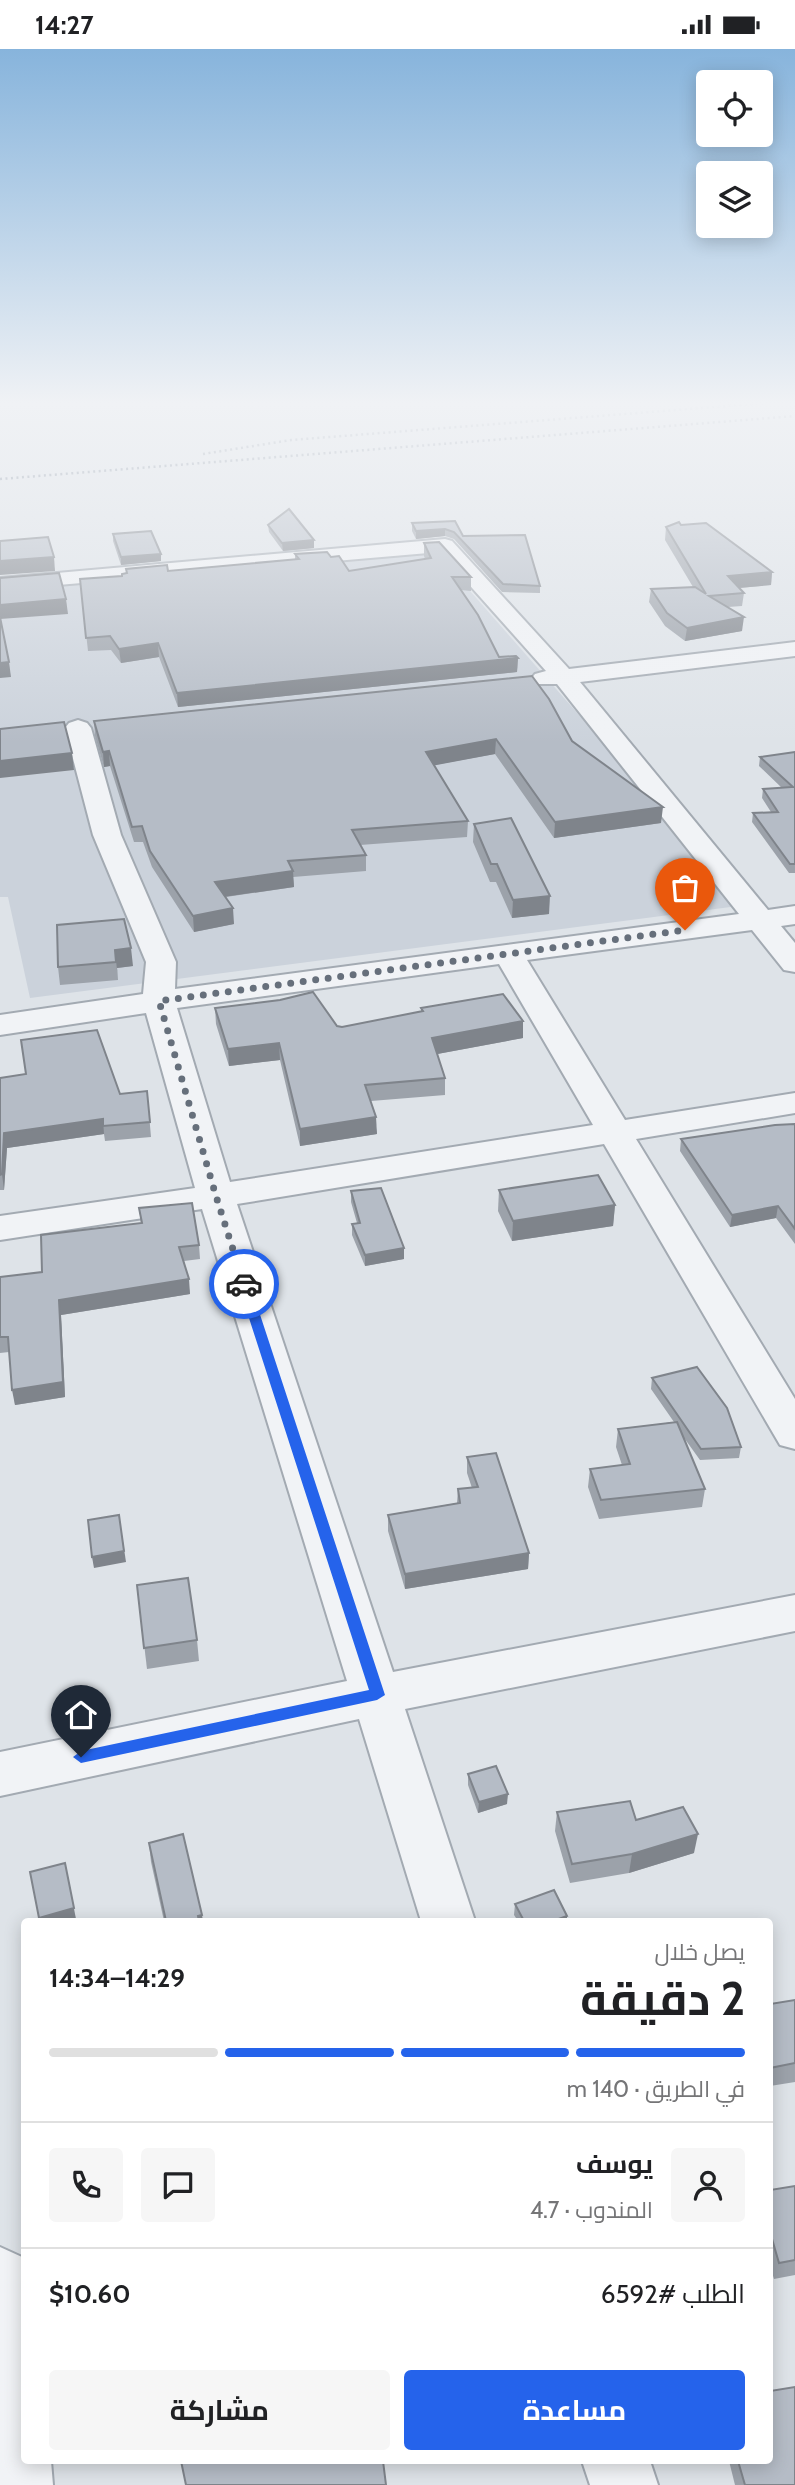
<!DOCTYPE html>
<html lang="ar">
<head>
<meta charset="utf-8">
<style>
	body { margin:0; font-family:Cabin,Cairo,sans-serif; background:#f6f6f6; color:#202124; direction:rtl; height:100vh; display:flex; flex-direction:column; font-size:26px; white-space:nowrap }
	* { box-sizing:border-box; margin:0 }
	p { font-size:23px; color:#757577 }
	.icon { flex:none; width:38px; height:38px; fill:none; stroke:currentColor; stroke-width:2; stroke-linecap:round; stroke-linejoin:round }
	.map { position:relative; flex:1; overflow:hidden; direction:ltr }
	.details { position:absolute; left:21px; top:1869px; width:752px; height:546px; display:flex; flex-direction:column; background:#fff; border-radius:7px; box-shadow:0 4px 18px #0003; direction:rtl }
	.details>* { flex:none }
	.controls { position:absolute; left:696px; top:21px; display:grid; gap:14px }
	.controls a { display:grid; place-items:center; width:77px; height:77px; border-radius:7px; background:#fff; box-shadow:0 4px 18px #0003; font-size:35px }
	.pin { position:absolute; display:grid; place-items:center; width:60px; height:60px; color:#fff; margin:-72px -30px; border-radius:50% 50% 50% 0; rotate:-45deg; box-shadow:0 0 7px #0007 }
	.pin .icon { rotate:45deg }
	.courier { position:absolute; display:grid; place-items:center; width:70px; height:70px; margin:-35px; border:5px solid #2563eb; border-radius:50%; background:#fff; color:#222; box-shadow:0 2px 9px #0007 }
	.head em { font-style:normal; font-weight:700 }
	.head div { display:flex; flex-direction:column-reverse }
	.head { display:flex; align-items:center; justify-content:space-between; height:119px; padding:0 28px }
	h1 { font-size:46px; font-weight:700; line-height:52px }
	.bar { display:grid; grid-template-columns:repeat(4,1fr); gap:10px 7px; align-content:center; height:84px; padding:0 28px }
	.bar i { height:9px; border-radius:5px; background:#e0e0e0 }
	.bar .current { background:#2563eb }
	.bar p { grid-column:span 4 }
	.line { display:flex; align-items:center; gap:18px; padding:0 28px; border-top:2px solid #e0e0e0 }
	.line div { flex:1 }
	.round { display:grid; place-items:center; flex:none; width:74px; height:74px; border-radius:7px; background:#f6f6f6 }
	.primary-button { display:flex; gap:14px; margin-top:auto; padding:14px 28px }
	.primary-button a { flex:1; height:80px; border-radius:7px; background:#2563eb; color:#fff; font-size:28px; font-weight:700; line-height:80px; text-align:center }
	.primary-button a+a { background:#f6f6f6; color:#202124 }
	.status { display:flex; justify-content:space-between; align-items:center; height:49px; padding:0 35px; background:#fff; direction:ltr }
	.status svg { height:19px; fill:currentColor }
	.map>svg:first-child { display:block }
	.built { fill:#cbd2db }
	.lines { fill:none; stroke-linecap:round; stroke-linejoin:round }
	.street-casing { stroke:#a3aab2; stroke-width:4 }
	.street { fill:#f1f3f6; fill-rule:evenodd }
	.rail { stroke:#768393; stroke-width:2.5; stroke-dasharray:2 3.5; stroke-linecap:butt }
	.wall { fill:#9ca2aa }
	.shaded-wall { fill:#7f848b }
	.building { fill:#b5bcc6; stroke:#7f848b; stroke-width:2 }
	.route { fill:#2563eb }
	.done { stroke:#666f7b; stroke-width:7; stroke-dasharray:0 12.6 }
</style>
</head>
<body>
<div class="status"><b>14:27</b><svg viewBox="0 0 49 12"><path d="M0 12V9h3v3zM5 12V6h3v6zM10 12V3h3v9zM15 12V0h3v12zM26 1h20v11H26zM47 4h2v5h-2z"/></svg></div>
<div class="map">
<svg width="795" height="2436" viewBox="0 0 795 2436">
	<rect width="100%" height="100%" fill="#dee3e8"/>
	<!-- built -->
	<polygon class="built" points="427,493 746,856 30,949 8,848 0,848 0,530"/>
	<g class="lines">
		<!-- street casing -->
		<g class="street-casing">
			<g id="street">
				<path d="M445,490l7,2 117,128 226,-27v14l-215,26 188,228 27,-4v18l-14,2 14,17v29l-11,-2 -32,-40 -225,30 98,160 170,-27v20l-159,26 159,260v50l-15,-4 -176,-301 -367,60 156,468 402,-77v36l-390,78 70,212h-54l-62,-202 -359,77v-44l347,-71 -145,-472 -202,31v-24l195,-28 -49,-175 -146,22v-20l143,-21 3,-32 -53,-127 -28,-107 4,-5 9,-3 9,3 4,5 30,107 55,127 -1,27 564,-75 -182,-230h-22l-4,-5 4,-5 11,-3 -106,-119 -440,38v-12zM499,915l94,161 -363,57 -53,-174z"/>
				<polygon points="0,2198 22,2208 24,2213 24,2412 51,2412 53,2436 0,2436"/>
				<polygon points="582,2412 650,2412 658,2436 590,2436"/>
			</g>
		</g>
		<!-- street -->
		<use href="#street" class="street"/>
		<!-- rail -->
		<g class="rail">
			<polyline points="203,405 291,391 778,353"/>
			<polyline points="0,430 795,367"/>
		</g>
	</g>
	<!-- wall -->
	<g class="wall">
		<polygon points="455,472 463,487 540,537 540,544 502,543 454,490 445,487 416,490 412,482 412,474"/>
		<polygon points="268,476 314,491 314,499 283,502 269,483"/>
		<polygon points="681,476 772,523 771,536 739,539 744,544 742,557 728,558 742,582 685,592 665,577 649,553 651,540 693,538 665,491 666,478"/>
		<polygon points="113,485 161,505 161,512 121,516 113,492"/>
		<polygon points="424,494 471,528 471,542 461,541 499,608 518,609 517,623 178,658 159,608 121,614 111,601 88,602 80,530 122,527 126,524 126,520 168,522 295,511 295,505 331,508 349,522 425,510 424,507"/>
		<polygon points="94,672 572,692 661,774 554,789 495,705 434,716 468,772 467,788 360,796 366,806 366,822 293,828 294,838 226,848 234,875 194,883 152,818 143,793 134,793 110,717 104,718 95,687"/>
		<polygon points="795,703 795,824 789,824 752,773 753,764 771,763 762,749 763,740 782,739 759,717 760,708"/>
		<polygon points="474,775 549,865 512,869 496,833 490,833 473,793"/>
		<polygon points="57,876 133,917 117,919 118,931 60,936 58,918"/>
		<polygon points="215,959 342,978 421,963 421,959 523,989 437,1005 445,1029 445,1046 371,1052 377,1085 300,1097 280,1011 229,1017 216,975"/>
		<polygon points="0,1029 120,1045 147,1042 151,1088 105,1092 104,1085 7,1099 4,1141 0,1141"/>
		<polygon points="795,1075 795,1195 776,1169 730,1178 680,1102 681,1090"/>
		<polygon points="499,1141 615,1156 613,1177 512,1192 498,1162"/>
		<polygon points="351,1142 404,1210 365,1217 352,1186 352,1175 357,1174 351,1153"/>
		<polygon points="139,1159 199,1196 200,1210 184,1212 190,1245 61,1266 65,1348 15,1356 9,1303 0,1304 0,1228 42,1223 141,1174"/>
		<polygon points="652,1329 741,1398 739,1409 700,1411 682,1386 705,1440 702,1458 599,1470 588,1438 590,1420 622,1416 616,1398 618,1380 674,1373 651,1340"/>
		<polygon points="467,1408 529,1504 528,1520 405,1540 388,1482 388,1466 457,1454 458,1440 472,1439 467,1424"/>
		<polygon points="137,1536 197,1591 199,1612 147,1620"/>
		<polygon points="468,1725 507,1755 478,1764 468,1736"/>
		<polygon points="557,1763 636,1771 694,1804 629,1824 570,1834 555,1782"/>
		<polygon points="149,1794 203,1872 164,1872 151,1813"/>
		<polygon points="515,1855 567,1872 518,1872 514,1866"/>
		<polygon points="795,1951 795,2033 770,2037 770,1955"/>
		<polygon points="795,2137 795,2226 774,2230 770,2217 770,2141"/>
		<polygon points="729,2412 770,2412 795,2436 735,2436"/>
	</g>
	<!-- shaded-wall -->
	<g class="shaded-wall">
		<polygon points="445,480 445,487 416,490 416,482"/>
		<polygon points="314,491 314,499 283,502 282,494"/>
		<polygon points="161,505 161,512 121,516 121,508"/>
		<polygon points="54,508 55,522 0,526 0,512"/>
		<polygon points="772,523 771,536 727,540 728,527"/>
		<polygon points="66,550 68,565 0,570 0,556"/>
		<polygon points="744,568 742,582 685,592 687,579"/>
		<polygon points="158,594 159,608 121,614 119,600"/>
		<polygon points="518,609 517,623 178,658 177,644"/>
		<polygon points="9,613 11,628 0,629 0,614"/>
		<polygon points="496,690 495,705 426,718 426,703"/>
		<polygon points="109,702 110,717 104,718 103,703"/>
		<polygon points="72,704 74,721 0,729 0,712"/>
		<polygon points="663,758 661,774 554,789 555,773"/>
		<polygon points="293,822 294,838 216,849 215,833"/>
		<polygon points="550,847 549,865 512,869 513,851"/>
		<polygon points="233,859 234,875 194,883 193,867"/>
		<polygon points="131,899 133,917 117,919 118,931 115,901"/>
		<polygon points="523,972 523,989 432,1006 432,989"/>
		<polygon points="279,994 280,1011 229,1017 228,1000"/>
		<polygon points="376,1068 377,1085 300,1097 300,1080"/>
		<polygon points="103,1070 104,1085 7,1099 4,1141 2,1125 4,1084"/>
		<polygon points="615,1156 613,1177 512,1192 513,1172"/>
		<polygon points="778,1157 776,1169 730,1178 732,1166"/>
		<polygon points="404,1199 404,1210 365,1217 365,1206"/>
		<polygon points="189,1230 190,1245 61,1266 65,1348 15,1356 12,1341 59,1251"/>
		<polygon points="119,1466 126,1513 94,1519 92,1508"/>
		<polygon points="529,1504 528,1520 405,1540 405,1525"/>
		<polygon points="508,1745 507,1755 478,1764 479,1753"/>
		<polygon points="698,1785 694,1804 629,1824 632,1805"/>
		<polygon points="65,1814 76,1870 67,1872 40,1872 39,1869"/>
		<polygon points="202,1866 203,1872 199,1872 198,1867"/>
		<polygon points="567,1867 567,1872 553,1872"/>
	</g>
	<!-- building -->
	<g class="building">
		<polygon points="289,460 314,491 282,494 268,476"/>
		<polygon points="455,472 463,487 525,486 540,537 503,535 454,483 445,480 416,482 412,474"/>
		<polygon points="679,473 681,476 706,474 772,523 728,527 744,544 709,547 744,568 687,579 667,564 651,540 695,538 706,545 666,478"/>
		<polygon points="151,482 161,505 121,508 113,485"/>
		<polygon points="48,488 54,508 0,512 0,492"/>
		<polygon points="439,493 471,528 452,528 478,566 499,608 516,607 518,609 177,644 158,594 119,600 110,587 86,589 80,530 122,527 122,525 127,524 126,520 167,516 168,522 299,510 295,505 327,503 331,508 339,507 349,522 431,509 424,494"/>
		<polygon points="59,524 66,550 0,556 0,529"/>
		<polygon points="0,568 9,613 0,614"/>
		<polygon points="532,627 549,650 572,692 663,758 555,773 496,690 426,703 468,772 352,781 366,806 288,812 293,822 215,833 233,859 193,867 150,802 142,777 132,778 109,702 103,703 94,672"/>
		<polygon points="64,673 72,704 0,712 0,680"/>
		<polygon points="795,703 795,815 790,815 753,764 778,763 763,740 793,738 760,708"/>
		<polygon points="511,769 550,847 513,851 497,815 491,815 474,775"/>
		<polygon points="124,870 131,899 115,901 116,913 58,918 57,876"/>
		<polygon points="313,943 337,977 342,978 423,962 421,959 503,945 523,972 432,989 445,1029 365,1036 376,1068 300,1080 279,994 228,1000 215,959 280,951"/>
		<polygon points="97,981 120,1045 147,1042 150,1073 103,1077 103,1070 4,1084 2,1125 0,1126 0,1029 26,1025 21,991"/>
		<polygon points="795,1075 795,1180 778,1157 732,1166 681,1090 775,1076"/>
		<polygon points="598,1126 615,1156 513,1172 499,1141"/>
		<polygon points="381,1139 404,1199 365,1206 352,1175 360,1174 351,1142"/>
		<polygon points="192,1154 199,1196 179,1198 189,1230 59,1251 63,1333 12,1341 8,1288 0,1288 0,1228 42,1223 41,1186 142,1174 139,1159"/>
		<polygon points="697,1318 727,1359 741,1398 701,1400 652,1329"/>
		<polygon points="677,1373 705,1440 601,1451 590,1420 630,1415 618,1380"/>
		<polygon points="496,1404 529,1504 405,1525 388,1466 460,1454 458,1440 478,1438 467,1408"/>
		<polygon points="119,1466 124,1502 92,1508 88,1471"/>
		<polygon points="188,1529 197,1591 144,1599 137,1536"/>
		<polygon points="496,1717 508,1745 479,1753 468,1725"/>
		<polygon points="630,1752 636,1771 683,1758 698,1785 632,1805 572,1815 557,1763"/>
		<polygon points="183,1785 202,1866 198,1867 199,1872 166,1872 149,1794"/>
		<polygon points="65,1814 74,1859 39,1869 30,1823"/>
		<polygon points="554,1841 567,1867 553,1872 524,1872 515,1855"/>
		<polygon points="795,1951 795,2014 770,2019 770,1955"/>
		<polygon points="795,2137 795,2211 779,2214 770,2183 770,2141"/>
		<polygon points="795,2338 795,2436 745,2436 738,2412 770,2412 770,2342"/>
		<polygon points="181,2412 383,2412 386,2436 186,2436"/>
	</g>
	<!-- sky -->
	<linearGradient id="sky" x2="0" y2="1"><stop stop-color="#87b4dc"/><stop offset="0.51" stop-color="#f0f2f5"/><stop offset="1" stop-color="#f0f2f5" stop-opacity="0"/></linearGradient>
	<rect width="795" height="694" fill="url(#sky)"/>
	<!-- route -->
	<polygon class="route" points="244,1231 250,1235 385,1646 377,1651 81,1714 73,1708 81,1702 369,1641 238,1235"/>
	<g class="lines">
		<!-- done -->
		<polyline class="done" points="244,1235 216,1147 159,952 685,881"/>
	</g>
</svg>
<div class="controls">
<a><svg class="icon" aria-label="locate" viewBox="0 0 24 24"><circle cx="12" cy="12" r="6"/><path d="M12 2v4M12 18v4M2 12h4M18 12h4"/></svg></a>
<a><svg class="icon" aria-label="layers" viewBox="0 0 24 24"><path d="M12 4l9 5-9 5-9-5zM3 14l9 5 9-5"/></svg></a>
</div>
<div class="pin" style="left:685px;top:881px;background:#ea580c"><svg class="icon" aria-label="bag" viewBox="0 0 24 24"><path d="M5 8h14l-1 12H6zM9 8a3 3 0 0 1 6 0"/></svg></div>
<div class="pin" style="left:81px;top:1708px;background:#1f2937"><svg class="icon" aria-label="home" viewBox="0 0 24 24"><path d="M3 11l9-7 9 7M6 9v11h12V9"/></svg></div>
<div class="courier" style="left:244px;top:1235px"><svg class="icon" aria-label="car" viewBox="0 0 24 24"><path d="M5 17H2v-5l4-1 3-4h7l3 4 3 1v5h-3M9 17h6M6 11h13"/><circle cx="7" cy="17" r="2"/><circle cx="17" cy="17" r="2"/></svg></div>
<section class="details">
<div class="head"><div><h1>2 دقيقة</h1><p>يصل خلال</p></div><em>14:29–14:34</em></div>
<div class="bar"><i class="current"></i><i class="current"></i><i class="current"></i><i></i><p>في الطريق · 140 m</p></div>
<div class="line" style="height:126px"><a class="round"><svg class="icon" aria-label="person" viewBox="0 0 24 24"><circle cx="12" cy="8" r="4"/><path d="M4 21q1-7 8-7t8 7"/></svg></a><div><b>يوسف</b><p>المندوب · 4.7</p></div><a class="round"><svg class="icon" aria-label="chat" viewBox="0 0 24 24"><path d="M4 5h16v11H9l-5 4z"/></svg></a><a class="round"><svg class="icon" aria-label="phone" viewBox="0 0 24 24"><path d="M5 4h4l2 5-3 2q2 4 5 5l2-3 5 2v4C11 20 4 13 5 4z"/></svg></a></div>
<div class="line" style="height:91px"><div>الطلب #6592</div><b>$10.60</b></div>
<div class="primary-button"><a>مساعدة</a><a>مشاركة</a></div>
</section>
</div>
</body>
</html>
